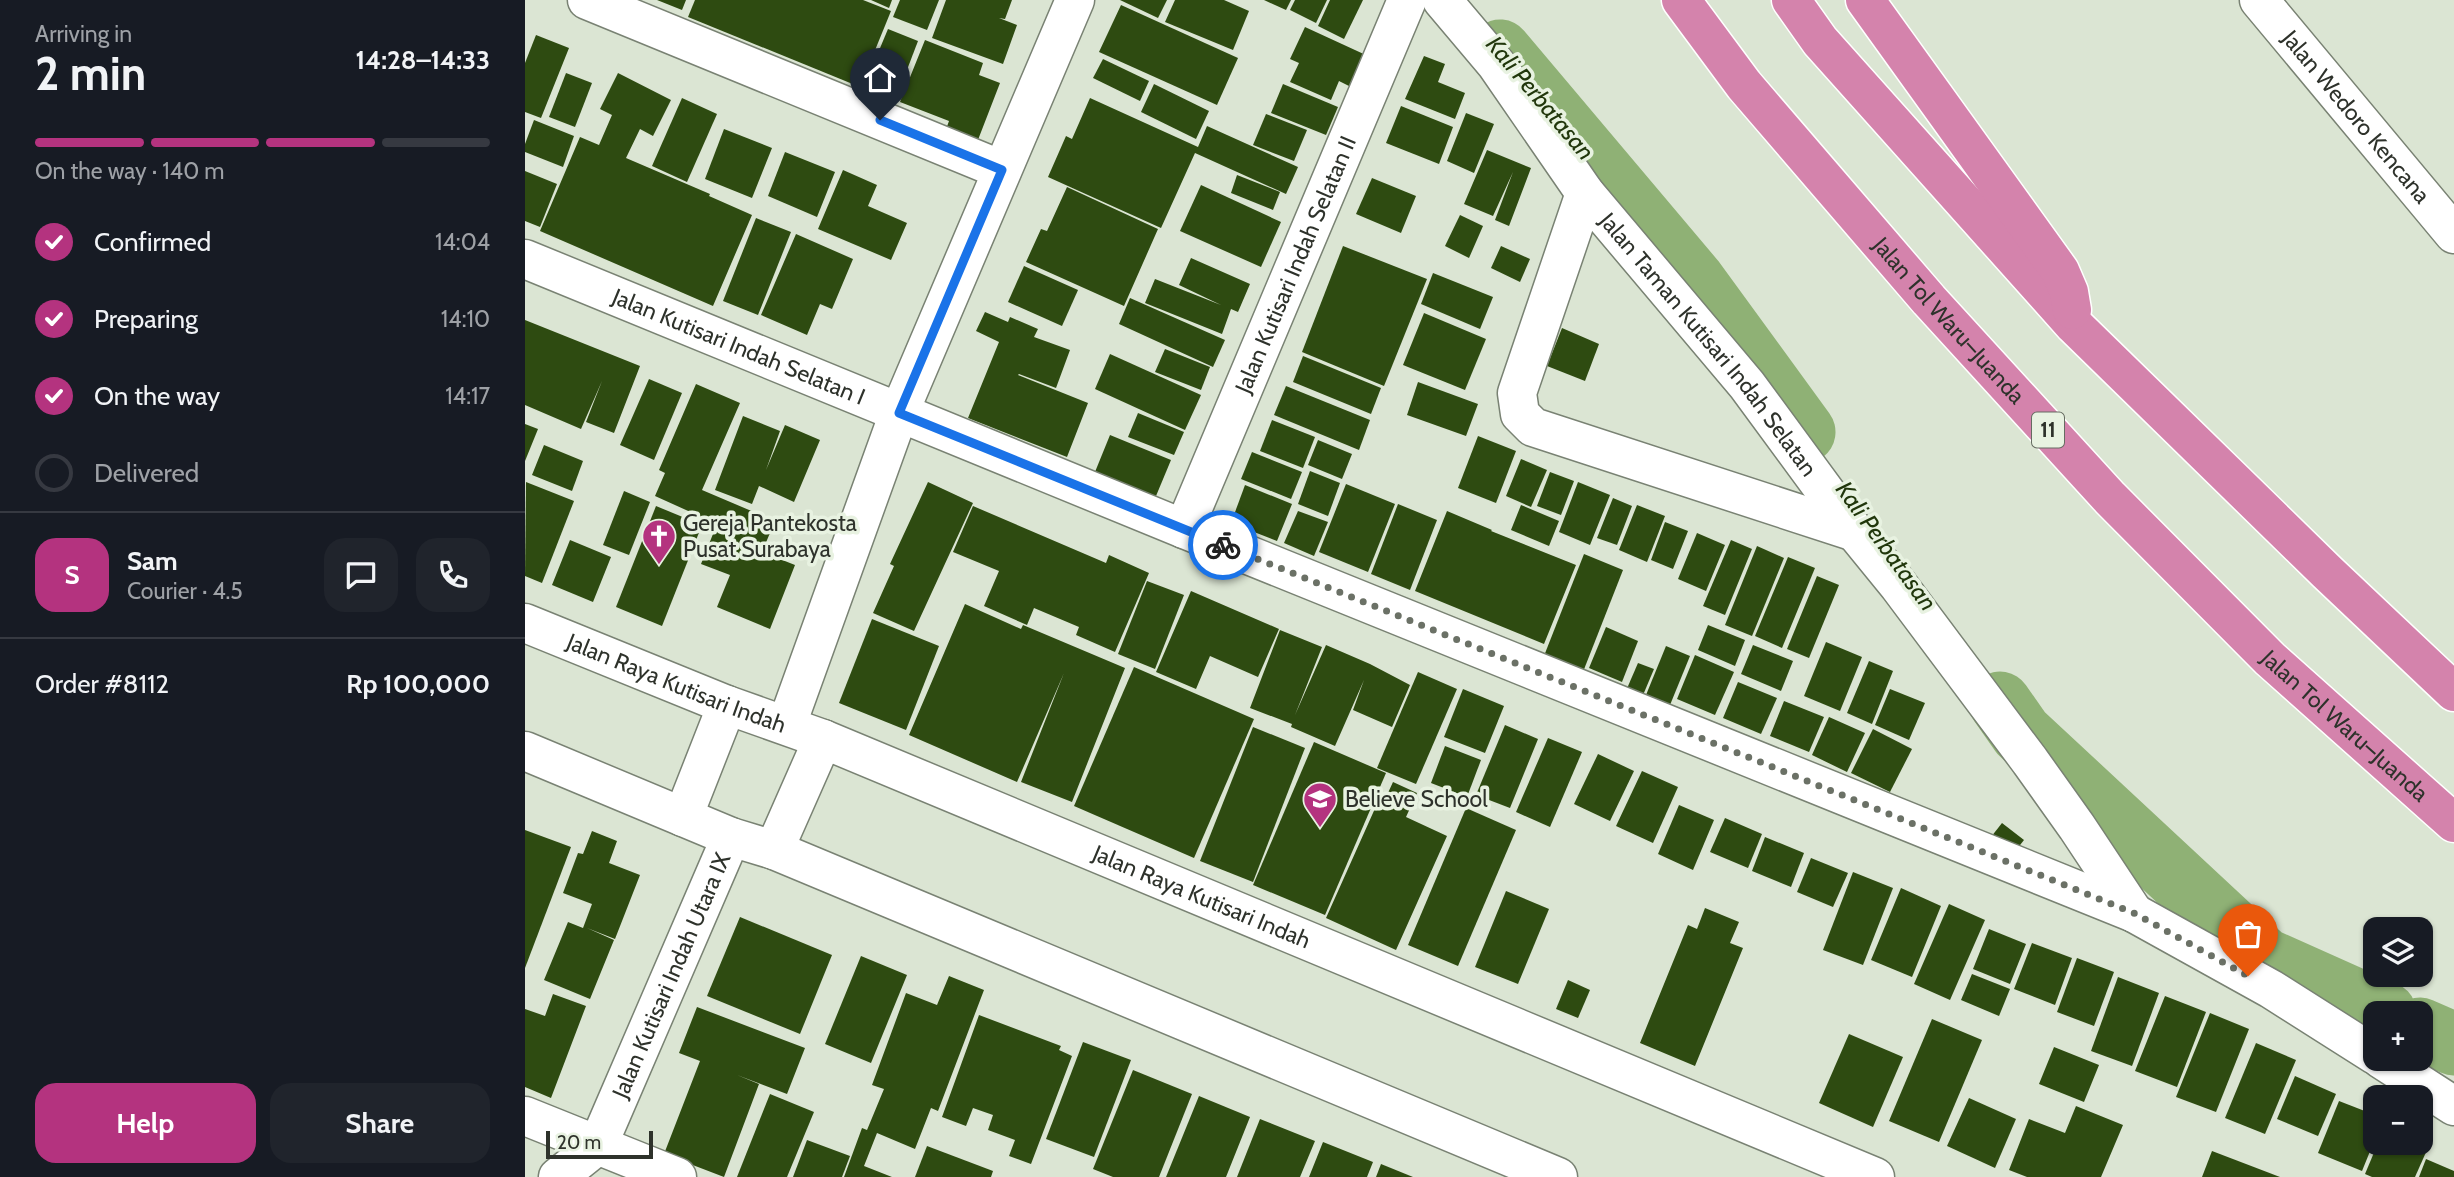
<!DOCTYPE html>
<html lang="en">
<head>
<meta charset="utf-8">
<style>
	body { margin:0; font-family:Cabin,sans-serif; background:#20242c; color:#f1f3f6; height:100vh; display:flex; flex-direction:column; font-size:26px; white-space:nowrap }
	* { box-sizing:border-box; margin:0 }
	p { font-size:23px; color:#9ea1a6 }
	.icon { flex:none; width:38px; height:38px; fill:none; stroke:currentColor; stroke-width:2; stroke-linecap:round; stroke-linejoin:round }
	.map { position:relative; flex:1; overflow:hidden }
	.drawer { display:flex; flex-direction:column; background:#171b24; width:525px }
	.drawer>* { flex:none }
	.tools { position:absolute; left:1838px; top:917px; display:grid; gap:14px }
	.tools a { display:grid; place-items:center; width:70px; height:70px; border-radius:14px; background:#171b24; box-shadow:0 2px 5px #0004; font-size:35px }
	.scale { position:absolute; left:21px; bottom:18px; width:107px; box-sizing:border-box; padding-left:7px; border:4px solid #2e322b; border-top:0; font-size:19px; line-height:24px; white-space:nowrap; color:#2e322b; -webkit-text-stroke:5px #e8f2e1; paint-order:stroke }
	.pin { position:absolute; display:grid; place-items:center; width:60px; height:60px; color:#fff; margin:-72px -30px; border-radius:50% 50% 50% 0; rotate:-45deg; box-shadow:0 0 7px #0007 }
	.pin .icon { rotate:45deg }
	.courier { position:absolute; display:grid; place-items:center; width:70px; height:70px; margin:-35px; border:5px solid #1a73e8; border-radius:50%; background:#fff; color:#222; box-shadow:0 2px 9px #0007 }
	.summary em { font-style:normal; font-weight:700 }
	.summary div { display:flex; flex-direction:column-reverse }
	.summary { display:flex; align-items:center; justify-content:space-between; height:119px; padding:0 35px }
	h1 { font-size:46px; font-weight:700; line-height:52px }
	.bar { display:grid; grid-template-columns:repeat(4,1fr); gap:10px 7px; align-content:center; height:84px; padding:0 35px }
	.bar i { height:9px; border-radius:5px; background:#363941 }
	.bar .on { background:#b4337f }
	.bar p { grid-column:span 4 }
	.line { display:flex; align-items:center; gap:18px; padding:0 35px; border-top:2px solid #363941 }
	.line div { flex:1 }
	.round { display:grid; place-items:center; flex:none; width:74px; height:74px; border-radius:21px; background:#20242c }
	ol { padding:0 35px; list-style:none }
	li { display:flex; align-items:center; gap:21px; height:77px }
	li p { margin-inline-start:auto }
	li .icon { padding:7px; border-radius:50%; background:#b4337f; color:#fff; stroke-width:4 }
	li:last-child { color:#9ea1a6 }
	li i { width:38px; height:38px; border:4px solid #363941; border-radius:50% }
	.action { display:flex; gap:14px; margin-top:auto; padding:14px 35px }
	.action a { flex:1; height:80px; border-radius:21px; background:#b4337f; color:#fff; font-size:28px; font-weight:700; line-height:80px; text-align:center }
	.action a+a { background:#20242c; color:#f1f3f6 }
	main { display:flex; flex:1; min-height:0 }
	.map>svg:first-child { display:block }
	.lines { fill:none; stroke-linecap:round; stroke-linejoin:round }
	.river { stroke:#8fb175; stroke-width:63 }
	.building { fill:#2e4b11 }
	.minor-casing { stroke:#798273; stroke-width:41 }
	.motorway-casing { stroke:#fff; stroke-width:41 }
	.minor { stroke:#fff; stroke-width:38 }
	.motorway { stroke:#d483ac; stroke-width:38 }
	.done { stroke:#6b7166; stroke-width:7; stroke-dasharray:0 12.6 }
	.route { stroke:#1a73e8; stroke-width:9 }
	.labels { text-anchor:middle; stroke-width:7; stroke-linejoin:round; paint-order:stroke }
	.shield { fill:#e8f2e1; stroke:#666c62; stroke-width:2 }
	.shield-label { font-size:21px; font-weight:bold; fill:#2e322b }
	.street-label { font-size:23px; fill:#2e322b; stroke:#e8f2e1 }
	.poi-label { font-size:23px; fill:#2e322b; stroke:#e8f2e1; text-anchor:start }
	.water-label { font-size:24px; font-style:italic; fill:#21370c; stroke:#e8f2e1 }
</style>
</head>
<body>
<main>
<section class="drawer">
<div class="summary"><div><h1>2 min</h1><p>Arriving in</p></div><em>14:28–14:33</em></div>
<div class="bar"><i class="on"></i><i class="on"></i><i class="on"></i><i></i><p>On the way · 140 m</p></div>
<ol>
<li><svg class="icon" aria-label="check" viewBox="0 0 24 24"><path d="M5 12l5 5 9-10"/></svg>Confirmed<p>14:04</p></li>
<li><svg class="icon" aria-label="check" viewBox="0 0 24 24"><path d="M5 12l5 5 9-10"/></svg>Preparing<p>14:10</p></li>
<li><svg class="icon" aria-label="check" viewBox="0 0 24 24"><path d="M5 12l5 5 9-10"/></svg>On the way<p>14:17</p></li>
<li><i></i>Delivered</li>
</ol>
<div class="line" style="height:126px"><b class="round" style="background:#b4337f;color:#fff">S</b><div><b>Sam</b><p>Courier · 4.5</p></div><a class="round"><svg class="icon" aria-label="chat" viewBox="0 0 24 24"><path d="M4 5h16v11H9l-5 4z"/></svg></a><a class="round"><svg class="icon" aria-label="phone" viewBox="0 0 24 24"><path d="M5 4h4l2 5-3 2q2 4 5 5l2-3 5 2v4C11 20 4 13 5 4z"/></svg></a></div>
<div class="line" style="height:91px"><div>Order #8112</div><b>Rp 100,000</b></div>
<div class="action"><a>Help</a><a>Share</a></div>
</section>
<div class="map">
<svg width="1929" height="1177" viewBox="0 0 1929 1177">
	<rect width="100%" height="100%" fill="#dbe5d3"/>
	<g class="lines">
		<!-- river -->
		<g class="river">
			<polyline points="975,51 1169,281 1279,432"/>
			<polyline points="1475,703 1496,733 1739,959 1860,1013"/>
			<polyline points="1895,1029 1929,1044"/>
		</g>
	</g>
	<!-- building -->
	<g class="building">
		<polygon points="132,0 161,0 157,10"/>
		<polygon points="170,0 338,0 366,11 335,87 163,17"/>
		<polygon points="346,0 367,0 364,8"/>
		<polygon points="375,0 414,0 402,30 368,17"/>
		<polygon points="421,0 487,0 480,19 474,18 492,25 478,64 407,38"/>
		<polygon points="595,0 642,0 633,18"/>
		<polygon points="650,0 699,0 724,11 708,50 640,22"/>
		<polygon points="739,0 766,0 761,10"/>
		<polygon points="770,0 802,0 791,23 765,10"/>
		<polygon points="805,0 838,0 819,39 793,26"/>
		<polygon points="596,5 713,58 692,105 574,52"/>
		<polygon points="780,27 843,56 828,88 814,81 806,100 765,82 774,63 765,59"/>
		<polygon points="363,29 393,41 372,96 340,84"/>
		<polygon points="11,35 44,48 16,118 0,112 0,63"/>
		<polygon points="400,40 458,63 454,75 475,83 451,145 420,132 424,121 375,102"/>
		<polygon points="899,56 920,64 913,82 940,93 930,119 880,99"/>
		<polygon points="578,59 624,81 615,101 568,78"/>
		<polygon points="41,73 67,83 50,127 24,117"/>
		<polygon points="93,73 146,100 128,136 115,129 101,158 185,194 184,196 227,215 188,306 15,231 55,137 74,145 87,115 75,109"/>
		<polygon points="629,84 684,111 671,139 616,112"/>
		<polygon points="758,84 813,107 801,135 746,113"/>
		<polygon points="157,98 192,114 162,182 127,166"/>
		<polygon points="565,98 673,147 682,126 773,167 761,194 670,153 636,228 523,177 541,136 547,139"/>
		<polygon points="876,106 928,127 914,164 861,143"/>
		<polygon points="941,113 969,124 949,173 922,161"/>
		<polygon points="741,114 782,130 769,161 728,145"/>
		<polygon points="9,120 49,136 38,167 0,152 0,144"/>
		<polygon points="199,129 247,148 227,198 180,179"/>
		<polygon points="962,150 1006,168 984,226 970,220 988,172 968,216 939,204"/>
		<polygon points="260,152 310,172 292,217 243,196"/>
		<polygon points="318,170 352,185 343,206 382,223 366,260 293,229"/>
		<polygon points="0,171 32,184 15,227 0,221"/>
		<polygon points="712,175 755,192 748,210 706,193"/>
		<polygon points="847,178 891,196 876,233 831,214"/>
		<polygon points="676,185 756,222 736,267 655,231"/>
		<polygon points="542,187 633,229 599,306 501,262 516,229 522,231"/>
		<polygon points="935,215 958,226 944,258 920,246"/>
		<polygon points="231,218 266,232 233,315 198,301"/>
		<polygon points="271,234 328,259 307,309 295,304 282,335 236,315"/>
		<polygon points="818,246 902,279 859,386 777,352"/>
		<polygon points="976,246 1005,259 995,282 966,268"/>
		<polygon points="666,258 725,284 713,312 706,309 697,334 620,303 630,279 696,305 654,285"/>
		<polygon points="499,266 553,290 537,326 483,302"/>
		<polygon points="908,273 968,297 955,329 896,304"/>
		<polygon points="605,298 700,340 688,367 594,324"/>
		<polygon points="460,312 483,322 485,317 513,329 509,337 545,350 531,388 494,374 493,375 563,403 542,457 443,418 474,342 451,331"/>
		<polygon points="899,313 961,339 940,390 878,365"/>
		<polygon points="0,320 115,366 89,433 61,422 77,381 56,429 0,405"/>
		<polygon points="1037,328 1074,344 1060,381 1022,366"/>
		<polygon points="640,349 685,367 676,390 630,372"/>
		<polygon points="585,354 676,395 660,430 570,389"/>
		<polygon points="778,356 856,388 846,414 768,382"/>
		<polygon points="124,379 157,393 129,460 95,445"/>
		<polygon points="893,382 953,404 941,436 882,415"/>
		<polygon points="171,384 215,403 177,490 250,521 237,552 270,565 245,629 192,607 205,575 176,564 192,524 130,496 140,473 134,470"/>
		<polygon points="761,386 845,420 834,450 749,415"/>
		<polygon points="613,413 659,432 649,455 603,437"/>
		<polygon points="218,416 255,431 241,470 260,425 295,440 269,502 234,486 227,504 190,490"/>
		<polygon points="747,420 790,437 778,468 735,451"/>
		<polygon points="0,424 13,429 0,461"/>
		<polygon points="585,435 646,460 631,496 570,472"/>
		<polygon points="953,436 991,451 971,503 933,488"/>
		<polygon points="793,440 827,454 817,479 783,465"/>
		<polygon points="19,445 58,461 47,491 7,475"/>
		<polygon points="727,452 777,472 766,499 716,479"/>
		<polygon points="996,459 1022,470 1006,507 981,496"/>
		<polygon points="785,471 815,483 803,516 773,504"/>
		<polygon points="1025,472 1049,481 1036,515 1012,506"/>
		<polygon points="1,482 49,501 17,583 0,576"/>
		<polygon points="403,482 448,503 389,631 348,613 369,566 365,564"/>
		<polygon points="1053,482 1085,495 1065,545 1034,532"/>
		<polygon points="821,484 870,504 843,572 794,552"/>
		<polygon points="720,485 767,504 752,541 706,523"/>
		<polygon points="99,491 125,502 104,555 78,545"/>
		<polygon points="1088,498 1107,506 1092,545 1072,538"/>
		<polygon points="873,504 912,520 885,590 846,574"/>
		<polygon points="996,505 1034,521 1024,546 986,530"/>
		<polygon points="1112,505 1140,516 1122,562 1094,550"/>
		<polygon points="131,506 177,525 137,626 91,607"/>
		<polygon points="448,506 581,563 584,555 624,573 590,652 551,635 554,627 509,608 502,625 459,606 474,571 428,552"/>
		<polygon points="773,511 803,522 789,556 759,543"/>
		<polygon points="922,511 967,530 966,531 1051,565 1019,644 890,591"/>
		<polygon points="1140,522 1163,531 1148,569 1126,560"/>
		<polygon points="1172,533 1200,545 1181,591 1153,579"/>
		<polygon points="45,540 86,557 68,602 27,585"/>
		<polygon points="1206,540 1227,549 1200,615 1178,606"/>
		<polygon points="1232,546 1259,558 1227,636 1200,625"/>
		<polygon points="1059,554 1098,570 1056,677 1017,661"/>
		<polygon points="1263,557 1290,568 1257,648 1230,636"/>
		<polygon points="1292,576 1314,585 1284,658 1262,649"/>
		<polygon points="622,581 659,595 630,669 593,654"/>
		<polygon points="666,591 754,629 733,677 685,656 671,689 631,672"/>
		<polygon points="440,604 496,629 498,625 600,668 547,802 496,782 539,673 492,782 384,735"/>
		<polygon points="347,619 414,646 381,730 314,703"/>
		<polygon points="1183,625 1220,640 1210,666 1173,650"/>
		<polygon points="1081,627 1113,641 1097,682 1064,668"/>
		<polygon points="755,630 797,647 770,715 801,645 845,664 885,685 867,727 828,710 839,680 810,746 766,727 767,724 725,708"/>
		<polygon points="1301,642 1337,657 1315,711 1279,696"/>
		<polygon points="1228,645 1268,661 1256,691 1216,674"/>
		<polygon points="1141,646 1165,656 1145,705 1121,695"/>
		<polygon points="1170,655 1209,672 1190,715 1152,699"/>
		<polygon points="1344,661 1368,671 1347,724 1322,713"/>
		<polygon points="1113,663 1129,669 1113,707 1097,700"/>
		<polygon points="609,667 729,719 669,858 549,806"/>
		<polygon points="893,672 932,689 891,784 852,768"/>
		<polygon points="1213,682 1252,698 1236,734 1198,718"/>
		<polygon points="938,689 979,706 960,753 919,737"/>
		<polygon points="1365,689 1400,703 1384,740 1350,725"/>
		<polygon points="1259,701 1299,717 1284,752 1245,736"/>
		<polygon points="1304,717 1340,733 1322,772 1287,755"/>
		<polygon points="980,725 1013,739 985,808 951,795"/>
		<polygon points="728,727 780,748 728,882 675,861"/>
		<polygon points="1348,729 1387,749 1365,792 1326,773"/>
		<polygon points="1023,738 1057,752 1025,827 991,812"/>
		<polygon points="789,742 861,773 800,915 728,885"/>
		<polygon points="920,746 956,760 942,797 906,783"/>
		<polygon points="1073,754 1109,771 1085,821 1049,804"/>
		<polygon points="1117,771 1153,787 1128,843 1091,826"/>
		<polygon points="868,782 892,793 881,817 922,836 871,950 801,918 852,804 857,806"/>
		<polygon points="1154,805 1189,820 1168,870 1133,854"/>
		<polygon points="941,808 991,830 933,966 883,945"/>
		<polygon points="1200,818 1237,834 1223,868 1185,852"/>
		<polygon points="1477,823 1499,840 1488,854 1466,837"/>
		<polygon points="0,830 46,847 0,968"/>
		<polygon points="67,831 92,841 84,863 115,875 90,939 62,928 89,940 65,999 19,980 43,922 58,928 67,904 38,893 53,853 58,854"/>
		<polygon points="1240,837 1279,853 1266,887 1227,871"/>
		<polygon points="1286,858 1323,873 1308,907 1272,892"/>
		<polygon points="1328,872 1368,888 1338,965 1298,950"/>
		<polygon points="1376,888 1416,906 1387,977 1346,960"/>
		<polygon points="981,891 1024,909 993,984 950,967"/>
		<polygon points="1424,904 1460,920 1425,1000 1389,984"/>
		<polygon points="1180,908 1214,922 1205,943 1218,948 1170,1066 1115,1043 1163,925 1172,929"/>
		<polygon points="215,917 307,955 275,1034 182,996"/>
		<polygon points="1464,929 1501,944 1485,984 1448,969"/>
		<polygon points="1507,943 1547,958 1530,1005 1489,989"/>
		<polygon points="336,956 382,975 346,1063 300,1044"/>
		<polygon points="1552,958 1589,972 1569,1026 1532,1012"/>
		<polygon points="1447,974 1485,989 1474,1016 1436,1000"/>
		<polygon points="424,976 459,990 413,1111 406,1108 390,1149 352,1133 339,1166 367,1177 319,1177 337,1128 342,1130 359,1089 347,1085 381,993 412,1005"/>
		<polygon points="1593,977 1634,993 1607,1066 1566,1051"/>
		<polygon points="1043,980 1065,990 1053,1018 1031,1009"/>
		<polygon points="28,994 61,1006 26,1098 0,1087 0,1009 20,1016"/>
		<polygon points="1640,996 1681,1012 1652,1087 1610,1071"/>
		<polygon points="172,1007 280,1048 262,1094 212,1075 234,1084 199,1177 139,1154 175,1061 154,1053"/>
		<polygon points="1685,1013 1724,1029 1691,1112 1651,1097"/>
		<polygon points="454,1015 536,1046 534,1050 547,1056 506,1164 484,1156 490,1140 463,1130 468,1115 448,1108 441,1126 417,1117"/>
		<polygon points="1407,1019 1457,1040 1414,1142 1364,1121"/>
		<polygon points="1324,1034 1378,1057 1348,1127 1294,1103"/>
		<polygon points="558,1042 606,1060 569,1157 521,1139"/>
		<polygon points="1731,1043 1771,1060 1740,1134 1700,1118"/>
		<polygon points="1529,1047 1574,1065 1559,1102 1514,1084"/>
		<polygon points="608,1070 667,1094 634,1177 588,1177 568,1169"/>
		<polygon points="1770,1076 1811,1094 1793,1136 1752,1119"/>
		<polygon points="245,1094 289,1112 262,1177 212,1177"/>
		<polygon points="674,1096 725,1117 701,1177 641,1177"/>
		<polygon points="1444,1098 1491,1119 1470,1168 1422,1146"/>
		<polygon points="1814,1101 1850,1115 1850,1139 1837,1171 1793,1153"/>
		<polygon points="1551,1106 1598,1125 1576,1177 1502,1177 1484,1170 1504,1119 1540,1133"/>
		<polygon points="735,1119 790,1141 775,1177 712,1177"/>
		<polygon points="282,1140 325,1156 317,1177 268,1177"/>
		<polygon points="798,1142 848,1162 842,1177 784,1177"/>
		<polygon points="1853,1143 1886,1143 1902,1150 1890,1177 1847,1177 1840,1174"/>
		<polygon points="402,1146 468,1171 466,1177 390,1177"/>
		<polygon points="1687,1151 1755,1177 1677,1177"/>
		<polygon points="1901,1159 1929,1171 1929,1177 1894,1177"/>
		<polygon points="856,1164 888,1177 851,1177"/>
	</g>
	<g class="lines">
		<!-- minor casing -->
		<g class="minor-casing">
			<g id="minor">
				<polyline points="62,0 477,170"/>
				<path id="s1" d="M917,0l54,64 89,129 162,192 108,147 44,54 131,175 47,66 57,86"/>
				<path id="s2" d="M1734,0l195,234"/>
				<polyline points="1060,193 992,393 995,414 1008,427 1330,532"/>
				<path id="s3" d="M0,259l659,270 950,384 137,76 104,66"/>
				<path id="s4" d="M659,529l223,-529"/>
				<path id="s5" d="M0,623l202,82 96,34 1052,438"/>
				<polyline points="262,724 374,413 550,0"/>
				<path d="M0,751l206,86 43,13c262,108 522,220 784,327"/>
				<polyline points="158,817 202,705"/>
				<polyline points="249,850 298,739"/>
				<polyline points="1856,1059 1929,1106"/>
				<polyline points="0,1116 152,1177"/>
				<path id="s6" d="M33,1177l40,-32 133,-308"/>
			</g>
		</g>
		<!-- motorway casing -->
		<g class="motorway-casing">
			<g id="motorway">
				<path id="s7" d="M1156,0l63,85 185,215 181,198 160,161 184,164"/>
				<polyline points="1266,0 1295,41 1549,325 1802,572 1929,692"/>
				<polyline points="1340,0 1535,271 1544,292 1547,310"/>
			</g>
		</g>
		<!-- minor -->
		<use href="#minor" class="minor"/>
		<!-- motorway -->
		<use href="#motorway" class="motorway"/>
	</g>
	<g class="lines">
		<!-- done -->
		<polyline class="done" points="698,545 1609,913 1723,976"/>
		<!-- route -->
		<polyline class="route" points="355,120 477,170 374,413 698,545"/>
	</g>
	<!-- icons -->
	<defs>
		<g id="church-pin" transform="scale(1.75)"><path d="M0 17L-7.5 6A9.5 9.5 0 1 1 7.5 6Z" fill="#b4337f" stroke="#e8f2e1"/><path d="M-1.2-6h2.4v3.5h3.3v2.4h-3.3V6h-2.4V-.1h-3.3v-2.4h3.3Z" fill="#fff"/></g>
		<g id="school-pin" transform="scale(1.75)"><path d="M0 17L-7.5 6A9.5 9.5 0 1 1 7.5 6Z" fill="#b4337f" stroke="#e8f2e1"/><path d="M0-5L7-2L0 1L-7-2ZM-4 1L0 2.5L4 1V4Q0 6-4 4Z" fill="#fff"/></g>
	</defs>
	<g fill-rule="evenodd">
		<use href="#church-pin" x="134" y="536"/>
		<use href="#school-pin" x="795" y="799"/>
	</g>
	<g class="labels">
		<!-- shield labels -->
		<rect class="shield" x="1507" y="412.5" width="32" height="35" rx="5"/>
		<g class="shield-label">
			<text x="1523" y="437">11</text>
		</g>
		<!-- street labels -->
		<g class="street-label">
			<text dy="8" stroke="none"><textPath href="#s2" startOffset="152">Jalan Wedoro Kencana</textPath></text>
			<text dy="8" stroke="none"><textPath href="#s4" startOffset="287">Jalan Kutisari Indah Selatan II</textPath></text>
			<text dy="8" stroke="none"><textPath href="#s7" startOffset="418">Jalan Tol Waru–Juanda</textPath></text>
			<text dy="8" stroke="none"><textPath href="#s1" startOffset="436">Jalan Taman Kutisari Indah Selatan</textPath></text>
			<text dy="8" stroke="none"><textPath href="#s3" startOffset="231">Jalan Kutisari Indah Selatan I</textPath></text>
			<text dy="8" stroke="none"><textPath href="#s5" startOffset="163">Jalan Raya Kutisari Indah</textPath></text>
			<text dy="8" stroke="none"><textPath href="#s7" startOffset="985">Jalan Tol Waru–Juanda</textPath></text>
			<text dy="8" stroke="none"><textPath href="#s5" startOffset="730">Jalan Raya Kutisari Indah</textPath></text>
			<text dy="8" stroke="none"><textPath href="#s6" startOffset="236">Jalan Kutisari Indah Utara IX</textPath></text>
		</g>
		<!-- poi labels -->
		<g class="poi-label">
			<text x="158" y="531">Gereja Pantekosta<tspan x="158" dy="26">Pusat Surabaya</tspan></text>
			<text x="820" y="807">Believe School</text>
		</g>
		<!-- water labels -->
		<g class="water-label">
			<text transform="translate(1015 98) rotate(50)" y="8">Kali Perbatasan</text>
			<text transform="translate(1361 546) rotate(54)" y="8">Kali Perbatasan</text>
		</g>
	</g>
</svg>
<div class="tools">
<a><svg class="icon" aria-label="layers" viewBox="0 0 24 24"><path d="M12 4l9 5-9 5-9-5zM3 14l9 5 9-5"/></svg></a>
<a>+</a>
<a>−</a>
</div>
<div class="scale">20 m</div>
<div class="pin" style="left:1723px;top:976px;background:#ea580c"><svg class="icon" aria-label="bag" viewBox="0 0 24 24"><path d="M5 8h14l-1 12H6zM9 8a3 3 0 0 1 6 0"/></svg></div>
<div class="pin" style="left:355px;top:120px;background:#1f2937"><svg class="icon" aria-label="home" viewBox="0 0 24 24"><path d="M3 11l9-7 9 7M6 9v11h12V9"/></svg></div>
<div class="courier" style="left:698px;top:545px"><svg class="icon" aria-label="bike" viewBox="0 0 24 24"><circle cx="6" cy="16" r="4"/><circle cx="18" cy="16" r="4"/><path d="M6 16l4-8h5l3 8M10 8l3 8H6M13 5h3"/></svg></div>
</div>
</main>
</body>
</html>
